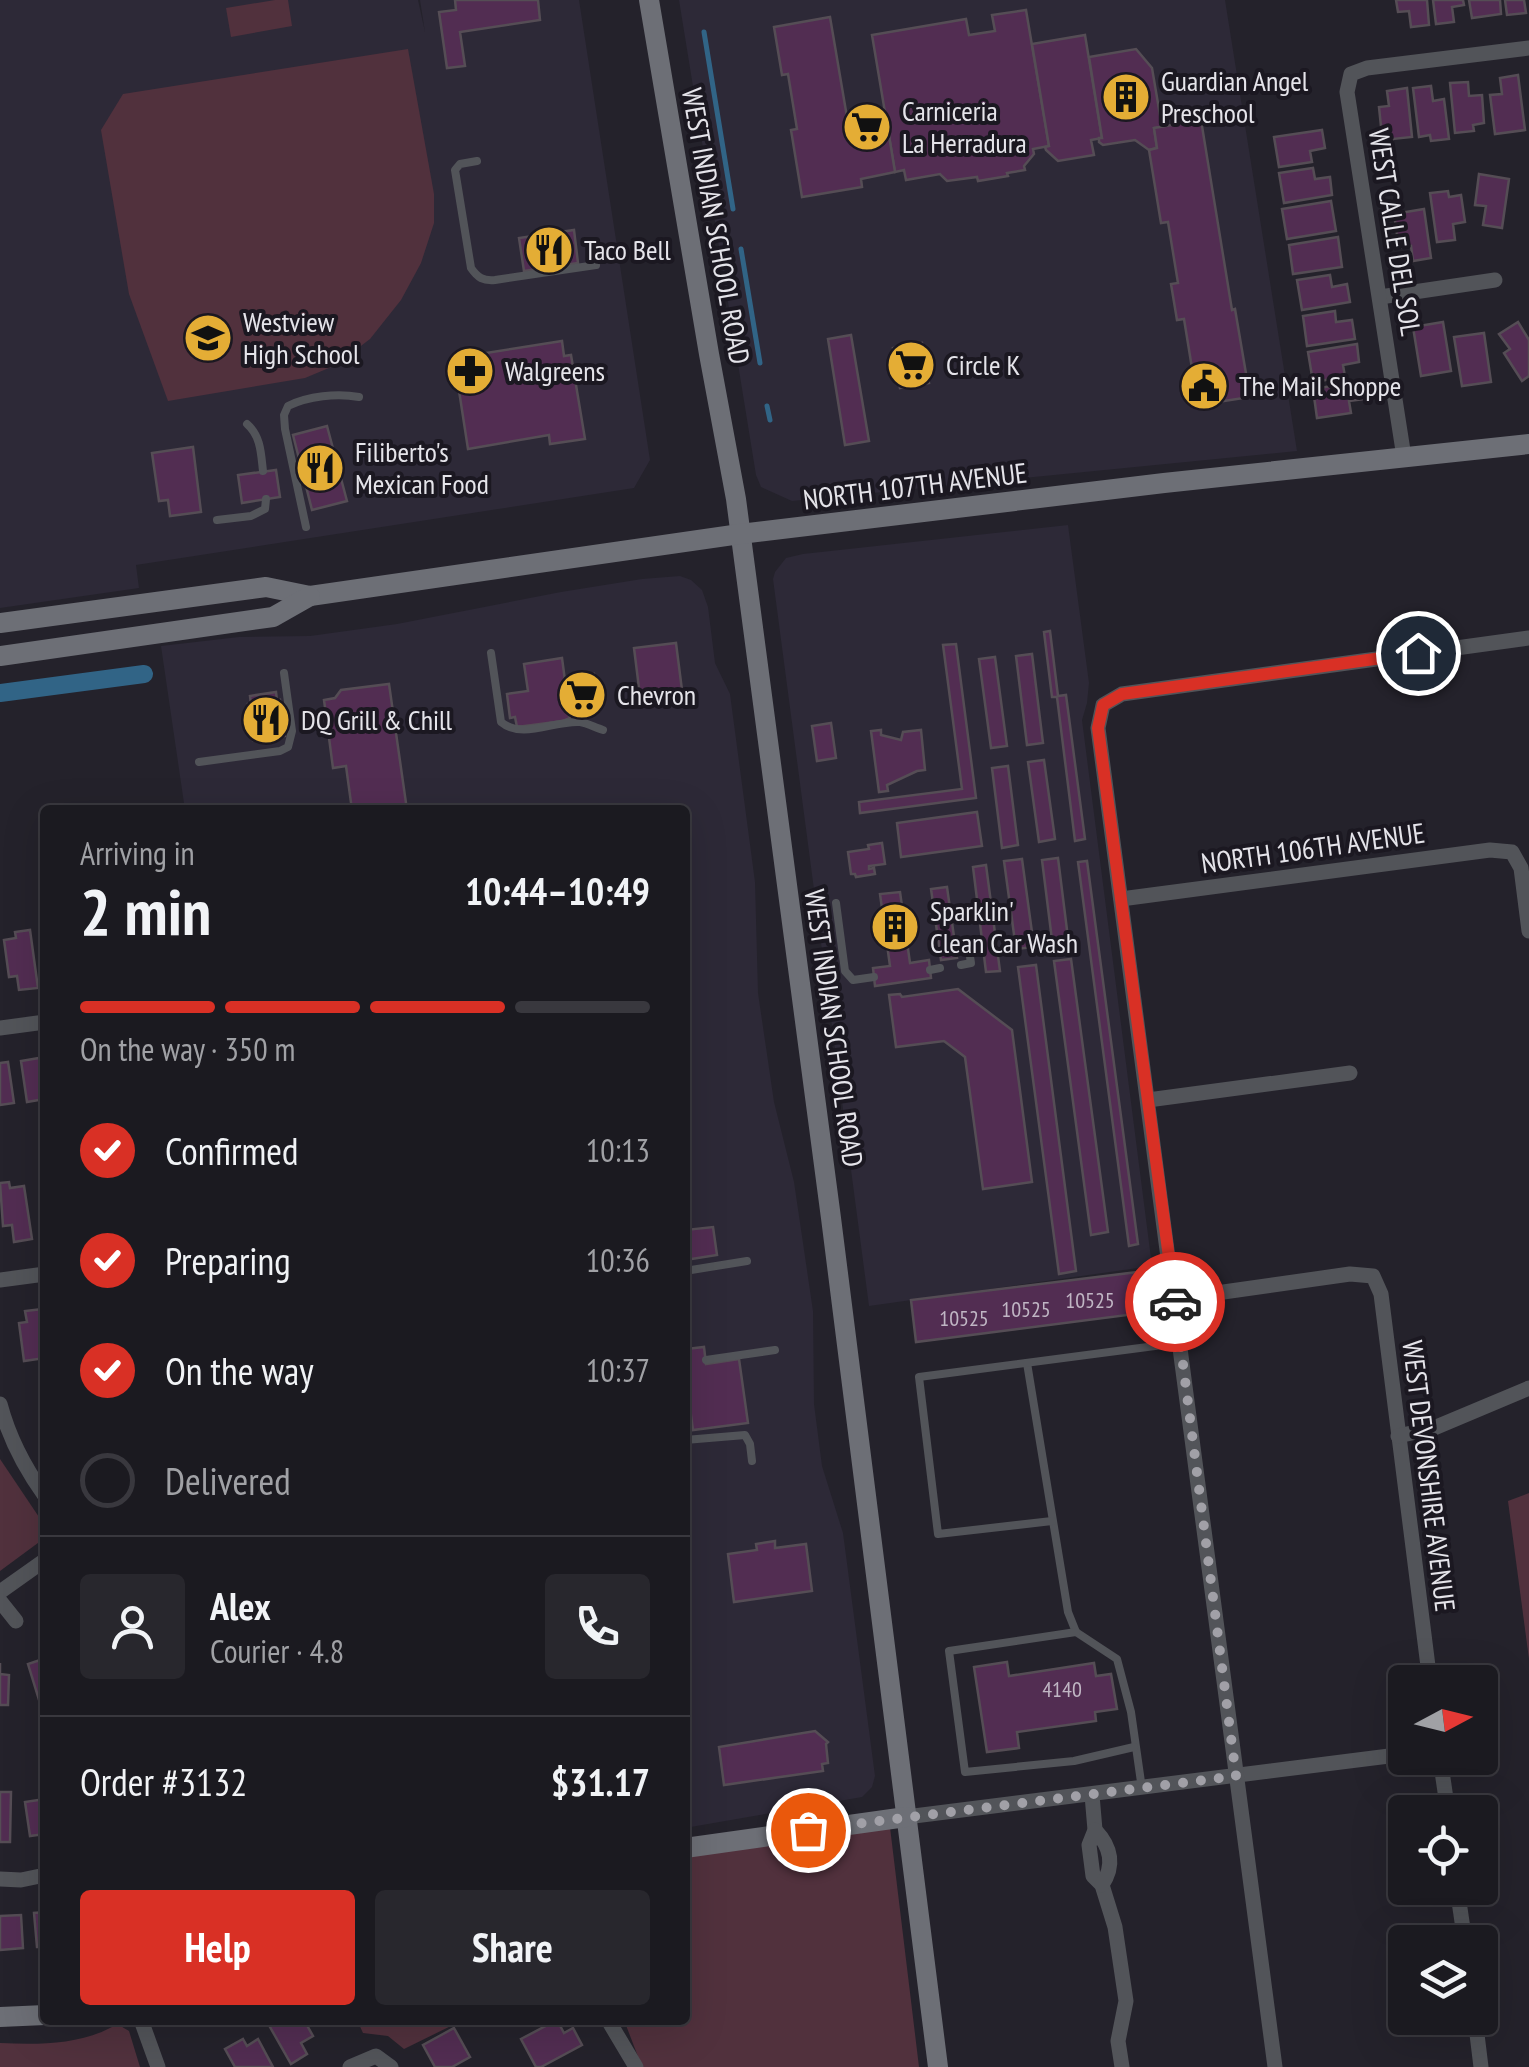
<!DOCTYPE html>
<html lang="en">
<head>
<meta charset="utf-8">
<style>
	body { margin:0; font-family:"PT Sans Narrow",sans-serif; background:#28272d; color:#f1f3f6; height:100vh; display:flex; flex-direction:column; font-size:38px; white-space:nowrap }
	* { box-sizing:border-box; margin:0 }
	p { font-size:32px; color:#a0a1a5 }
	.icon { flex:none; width:55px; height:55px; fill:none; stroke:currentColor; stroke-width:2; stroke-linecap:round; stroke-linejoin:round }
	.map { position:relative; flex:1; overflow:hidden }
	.details { position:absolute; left:40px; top:805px; width:650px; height:1220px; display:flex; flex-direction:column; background:#1b1a20; border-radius:10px; box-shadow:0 10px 40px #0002,0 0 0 2px #39383e }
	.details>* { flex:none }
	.needle { width:65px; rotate:83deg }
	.controls { position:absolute; left:1388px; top:1665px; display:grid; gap:20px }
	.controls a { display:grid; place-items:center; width:110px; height:110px; border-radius:10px; background:#1b1a20; box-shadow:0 10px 40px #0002,0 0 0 2px #39383e; font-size:50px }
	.pin { position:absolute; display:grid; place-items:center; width:85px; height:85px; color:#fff; margin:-42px; border:5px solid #fff; border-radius:50%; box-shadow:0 2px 10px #0007 }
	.courier { position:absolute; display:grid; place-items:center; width:100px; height:100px; margin:-50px; border:8px solid #d93025; border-radius:50%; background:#fff; color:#222; box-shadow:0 2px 12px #0007 }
	.overview em { font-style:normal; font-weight:700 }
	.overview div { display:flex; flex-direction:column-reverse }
	.overview { display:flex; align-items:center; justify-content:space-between; height:170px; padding:0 40px }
	h1 { font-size:65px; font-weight:700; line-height:75px }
	.bar { display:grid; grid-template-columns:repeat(4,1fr); gap:15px 10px; align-content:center; height:120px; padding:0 40px }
	.bar i { height:12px; border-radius:8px; background:#39383e }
	.bar .on { background:#d93025 }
	.bar p { grid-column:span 4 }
	.line { display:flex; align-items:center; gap:25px; padding:0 40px; border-top:2px solid #39383e }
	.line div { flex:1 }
	.round { display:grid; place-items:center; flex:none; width:105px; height:105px; border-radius:10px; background:#28272d }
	ol { padding:0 40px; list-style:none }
	li { display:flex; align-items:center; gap:30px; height:110px }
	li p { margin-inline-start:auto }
	li .icon { padding:10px; border-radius:50%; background:#d93025; color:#fff; stroke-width:4 }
	li:last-child { color:#a0a1a5 }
	li i { width:55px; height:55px; border:5px solid #39383e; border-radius:50% }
	.primary-button { display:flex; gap:20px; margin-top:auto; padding:20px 40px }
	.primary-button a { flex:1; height:115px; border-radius:10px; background:#d93025; color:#fff; font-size:40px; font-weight:700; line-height:115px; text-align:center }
	.primary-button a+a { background:#28272d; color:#f1f3f6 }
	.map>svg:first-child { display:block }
	.built { fill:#2d2937 }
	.green { fill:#51313d }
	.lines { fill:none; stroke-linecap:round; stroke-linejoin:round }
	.stream { stroke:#316486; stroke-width:5 }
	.canal { stroke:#316486; stroke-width:18 }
	.building { fill:#522d52; stroke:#554d55; stroke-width:2.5 }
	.lane { stroke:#525459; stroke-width:8 }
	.street { stroke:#525459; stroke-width:15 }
	.secondary { stroke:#6d6f76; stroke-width:20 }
	.done { stroke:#a1a0a7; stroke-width:10; stroke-dasharray:0 18 }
	.route { stroke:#d93025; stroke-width:12 }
	.labels { text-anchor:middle; stroke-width:8; stroke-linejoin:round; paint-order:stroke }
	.number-label { font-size:22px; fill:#c0b6c4 }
	.poi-label { font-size:28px; fill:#e5e4ea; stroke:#1b1821; text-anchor:start }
	.street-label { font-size:28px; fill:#e5e4ea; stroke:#1b1821 }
</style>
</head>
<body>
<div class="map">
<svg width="1529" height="2067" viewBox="0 0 1529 2067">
	<rect width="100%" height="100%" fill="#24222b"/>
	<!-- built -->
	<g class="built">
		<polygon points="0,0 418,0 425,32 420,0 579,0 650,460 634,488 136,565 139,588 0,608"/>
		<polygon points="679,0 1225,0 1297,451 792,501 761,487 756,475"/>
		<polygon points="1068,525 1089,683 1087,703 1082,720 1152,1266 869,1306 773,579 775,572 786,558 803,554"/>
		<polygon points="680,576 691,580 702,590 708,607 715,663 730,694 755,882 758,993 774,1102 794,1182 813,1311 814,1404 822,1466 843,1533 875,1776 872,1787 862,1797 685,1828 685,810 185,810 161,646 239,637 310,636 397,624 561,592 642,579"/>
	</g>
	<!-- green -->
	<g class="green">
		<polygon points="275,0 288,0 292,26 231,37 226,8"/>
		<polygon points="408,49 434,194 434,223 421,263 401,300 370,339 336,365 305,378 168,401 129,294 101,130 123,94"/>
		<polygon points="0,1459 45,1526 45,1535 42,1540 0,1571"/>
		<polygon points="1529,1493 1529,1659 1508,1501"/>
		<polygon points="889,1819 919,2067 642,2067 624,2020 685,2020 685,1848"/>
		<polygon points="357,2020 463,2020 404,2049 388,2036 363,2033"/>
		<path d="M117,2024l12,7 11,36h-140v-24c39,2 83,2 117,-19z"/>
	</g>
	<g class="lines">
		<!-- stream -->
		<g class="stream">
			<polyline points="704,32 733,209"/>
			<polyline points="741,249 760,363"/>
			<polyline points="767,406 770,420"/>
		</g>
		<!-- canal -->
		<polyline class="canal" points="0,693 144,674"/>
	</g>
	<!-- building -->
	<g class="building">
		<polygon points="455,0 538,0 540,20 460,32 465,66 447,68 439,12 456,10"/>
		<polygon points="1396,0 1427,0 1429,25 1411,27 1409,11 1398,12"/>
		<polygon points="1433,0 1463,0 1464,5 1452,7 1454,22 1436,24"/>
		<polygon points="1469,0 1500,0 1501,14 1472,18"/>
		<polygon points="1505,0 1524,0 1526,13 1507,15"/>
		<polygon points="1026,10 1049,146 1033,149 1034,154 1024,166 1025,170 1007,173 1008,176 978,181 977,177 947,181 940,174 906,180 904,170 895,172 872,35 966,19 969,35 995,31 992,15"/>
		<polygon points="830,17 848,123 886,117 895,172 861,179 862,187 802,197 791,130 797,129 788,74 782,75 774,27"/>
		<polygon points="1085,35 1102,138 1091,140 1094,155 1058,161 1046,150 1045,147 1049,146 1032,44"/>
		<polygon points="1136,49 1152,68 1162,127 1154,128 1157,148 1149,150 1135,140 1103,145 1099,142 1099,138 1102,138 1089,57"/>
		<polygon points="1518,75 1525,130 1495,134 1490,95 1502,94 1500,78"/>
		<polygon points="1468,82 1469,96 1482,95 1484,123 1473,125 1474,131 1455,133 1450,83"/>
		<polygon points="1431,86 1433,101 1444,99 1449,139 1431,141 1430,135 1419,137 1413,88"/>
		<polygon points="1407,88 1412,137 1392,139 1393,145 1383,146 1379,107 1389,106 1387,91"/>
		<polygon points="1201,120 1232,310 1235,309 1250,397 1198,405 1184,319 1177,320 1171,284 1178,283 1168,222 1161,223 1149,150 1157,148 1154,128"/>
		<polygon points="1322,130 1325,148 1310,151 1312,162 1279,167 1274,137"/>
		<polygon points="1313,168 1315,179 1330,177 1332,195 1284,203 1279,173"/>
		<polygon points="1479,174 1509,179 1502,228 1483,225 1486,206 1475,205"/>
		<polygon points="1448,191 1449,197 1461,195 1465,222 1453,224 1455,240 1437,242 1430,193"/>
		<polygon points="1331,201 1336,231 1287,239 1282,209"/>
		<polygon points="1424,209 1431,258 1413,261 1411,246 1399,248 1394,214"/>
		<polygon points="574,230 578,263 524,271 519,238"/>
		<polygon points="1338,237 1342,267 1293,274 1289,245"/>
		<polygon points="1330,275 1332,287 1347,284 1350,302 1302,310 1297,280"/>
		<polygon points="1335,311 1336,322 1352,320 1355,339 1307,346 1303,316"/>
		<polygon points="1443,322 1451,371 1421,376 1413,327"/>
		<polygon points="1518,322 1529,340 1529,376 1522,381 1504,353 1510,349 1499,334"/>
		<polygon points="1484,333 1491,382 1462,386 1454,337"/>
		<polygon points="851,335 869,441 845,445 828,339"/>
		<polygon points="562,341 564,356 571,355 585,439 550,444 549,435 468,449 454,358"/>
		<polygon points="922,343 929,383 900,388 893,348"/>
		<polygon points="1357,344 1359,362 1343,365 1345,377 1313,382 1308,352"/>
		<polygon points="1363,381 1365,399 1349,401 1351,413 1317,418 1313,389"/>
		<polygon points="327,426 347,501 312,510 293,435"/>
		<polygon points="193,447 201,512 170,516 168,500 159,501 152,453"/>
		<polygon points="276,470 280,497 242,503 238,475"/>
		<polygon points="1050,631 1058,696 1066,695 1085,839 1075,841 1057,697 1052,697 1044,632"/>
		<polygon points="676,643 683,698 641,704 634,648"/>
		<polygon points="956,644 976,798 860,813 859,802 962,789 943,645"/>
		<polygon points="1032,654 1043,743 1027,745 1016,656"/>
		<polygon points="995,657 1007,746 991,748 979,659"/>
		<polygon points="562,658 570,718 563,721 517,727 515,717 510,718 507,694 528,691 524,664"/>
		<polygon points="594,674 599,711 569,715 565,678"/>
		<polygon points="389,684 407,810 352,810 346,766 333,768 324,700 335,698 341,690"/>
		<polygon points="276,692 277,701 280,700 285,736 253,740 248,704 251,704 250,696"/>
		<polygon points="831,723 836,758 817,761 812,726"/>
		<polygon points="881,730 881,735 901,740 903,732 921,730 925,770 917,771 887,785 888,791 879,792 871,731"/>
		<polygon points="1044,760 1055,839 1039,842 1028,762"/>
		<polygon points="1008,766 1018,845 1002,848 992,768"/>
		<polygon points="977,812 982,846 901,857 897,823"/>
		<polygon points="882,843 885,864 869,866 869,869 874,868 875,874 856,877 855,874 851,874 848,852 869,849 868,845"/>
		<polygon points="1058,858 1069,946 1053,948 1042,860"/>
		<polygon points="1022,859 1034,947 1016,949 1004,861"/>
		<polygon points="1087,861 1138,1244 1129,1246 1078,862"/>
		<polygon points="986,865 1000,971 986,972 973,867"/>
		<polygon points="947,887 957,958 941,960 931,889"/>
		<polygon points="900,892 910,963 929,960 931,978 875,986 873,968 890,966 880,894"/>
		<polygon points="30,930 38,988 19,990 17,976 9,977 4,940 16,938 15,932"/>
		<polygon points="1071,959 1108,1232 1091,1235 1054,961"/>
		<polygon points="1036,965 1076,1271 1059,1274 1018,967"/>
		<polygon points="958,989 1012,1030 1032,1182 983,1189 965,1057 944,1041 896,1047 889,995 900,994 902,997"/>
		<polygon points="39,1058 41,1069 45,1068 45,1099 27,1102 21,1061"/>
		<polygon points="8,1062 14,1103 0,1105 0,1063"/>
		<polygon points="9,1182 10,1188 24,1186 32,1239 14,1242 12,1225 3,1226 0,1183"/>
		<polygon points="713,1227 717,1255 685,1260 685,1230"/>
		<polygon points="1138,1272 1143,1313 916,1342 911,1300"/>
		<polygon points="43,1309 45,1358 24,1361 19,1323 27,1322 25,1311"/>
		<polygon points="704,1347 706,1364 739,1359 748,1423 693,1430 685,1372 685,1368 688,1367 686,1349"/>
		<polygon points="775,1541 775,1548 806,1544 812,1591 734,1602 728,1554 757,1550 756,1544"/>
		<polygon points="43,1659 45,1701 40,1703 28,1664"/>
		<polygon points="1007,1662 1009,1676 1094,1663 1096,1676 1111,1674 1117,1709 1095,1712 1096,1721 1017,1732 1019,1748 987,1752 974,1667"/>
		<polygon points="0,1663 0,1674 9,1675 8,1705 0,1705"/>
		<polygon points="815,1731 828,1742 826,1744 828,1763 822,1764 823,1771 724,1785 719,1747"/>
		<polygon points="0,1792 11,1792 10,1842 0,1842"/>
		<polygon points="45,1799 45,1834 30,1836 25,1802"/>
		<polygon points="45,1912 45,1947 37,1947 34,1913"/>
		<polygon points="21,1915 23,1948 0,1950 0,1916"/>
		<polygon points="266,2020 304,2020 313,2036 301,2043 307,2054 291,2064"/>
		<polygon points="557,2020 564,2033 573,2028 582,2045 541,2067 536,2067 521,2039"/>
		<polygon points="454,2028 470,2057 452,2067 435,2067 423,2045"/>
		<polygon points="243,2039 247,2046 258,2039 273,2067 235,2067 225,2049"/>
	</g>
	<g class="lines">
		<!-- lane -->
		<g class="lane">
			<path d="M477,161l-17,3 -5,6 16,98c7,10 12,13 24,12l101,-15"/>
			<path d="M247,424c14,12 14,30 16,47"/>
			<polyline points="217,520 251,516 265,509 266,499"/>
			<path d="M306,527l-21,-98 -1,-14 4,-9c20,-10 49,-13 71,-9"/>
			<path d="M491,653l10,69c21,18 54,-2 79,0 7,1 16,6 23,8"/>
			<polyline points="199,762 280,751 288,747 292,731 284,673"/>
			<polyline points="836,903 845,971 853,980 874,977"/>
			<polyline points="961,965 971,963 969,950"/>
			<polyline points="930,970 940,968"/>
			<polyline points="685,1271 747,1261"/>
			<polyline points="706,1360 775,1350"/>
			<polyline points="685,1362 688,1362"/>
			<polyline points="1027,1363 1068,1612 1076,1632 1117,1659 1131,1712 1142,1789"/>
			<polyline points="685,1440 745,1435 750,1444 752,1461"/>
			<polyline points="1052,1521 938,1534 919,1377 1178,1343"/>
			<polyline points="1076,1632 949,1651 965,1772 1074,1761 1134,1747"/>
		</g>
		<!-- street -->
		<g class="street">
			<polyline points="1380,297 1495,280"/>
			<polyline points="1404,457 1347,92 1351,74 1367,68 1529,48"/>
			<polyline points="1121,899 1490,850 1512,852 1521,868 1529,931"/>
			<polyline points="0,1028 45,1022"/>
			<polyline points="1148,1100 1350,1073"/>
			<polyline points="0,1280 45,1274"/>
			<polyline points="1174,1299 1350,1274 1373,1276 1381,1294 1430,1682"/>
			<path d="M0,1404c9,34 24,63 45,92"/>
			<polyline points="1398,1436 1434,1428 1529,1388"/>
			<polyline points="0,1592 45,1560"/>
			<polyline points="0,1601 16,1621"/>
			<polyline points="1440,1758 1448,1812"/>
			<polyline points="1092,1795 1095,1830 1089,1845 1093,1876 1102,1885 1115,1927 1126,2001 1118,2041 1122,2067"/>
			<polyline points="906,1817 1405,1754"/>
			<path d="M1095,1830c16,17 20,35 7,55"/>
			<polyline points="0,1879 21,1880 45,1875"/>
			<polyline points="1457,1888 1465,1942"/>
			<polyline points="1475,2018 1481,2067"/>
			<polyline points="141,2020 158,2067"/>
			<polyline points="608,2020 636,2067"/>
			<polyline points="350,2067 376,2056 391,2067"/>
			<polyline points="1275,2067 1098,728 1103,705 1122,694 1529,638"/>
		</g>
		<!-- secondary -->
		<g class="secondary">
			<polyline points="649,0 709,354 736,499 831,1218 938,2067"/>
			<polyline points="0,623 266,587 310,596 740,534 1164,483 1529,444"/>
			<polyline points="0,656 273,617 310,596"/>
			<polyline points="685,1848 906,1817"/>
			<polyline points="0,2017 45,2015"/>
		</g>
	</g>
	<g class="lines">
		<!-- done -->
		<polyline class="done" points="808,1830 1236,1776 1175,1302"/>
		<!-- route -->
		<polyline class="route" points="1175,1302 1098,728 1103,705 1122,694 1418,653"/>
	</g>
	<!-- icons -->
	<defs>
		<g id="building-disc" transform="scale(2.5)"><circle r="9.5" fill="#e4ad35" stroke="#1b1821"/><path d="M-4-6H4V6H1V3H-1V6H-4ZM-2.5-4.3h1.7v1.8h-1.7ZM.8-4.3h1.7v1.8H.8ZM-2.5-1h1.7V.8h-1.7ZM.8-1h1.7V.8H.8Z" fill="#111"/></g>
		<g id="supermarket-disc" transform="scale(2.5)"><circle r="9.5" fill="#e4ad35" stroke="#1b1821"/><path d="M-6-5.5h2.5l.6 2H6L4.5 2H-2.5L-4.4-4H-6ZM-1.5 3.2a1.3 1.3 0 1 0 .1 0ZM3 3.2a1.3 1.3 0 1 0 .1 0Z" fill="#111"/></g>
		<g id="restaurant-disc" transform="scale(2.5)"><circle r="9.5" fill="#e4ad35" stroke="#1b1821"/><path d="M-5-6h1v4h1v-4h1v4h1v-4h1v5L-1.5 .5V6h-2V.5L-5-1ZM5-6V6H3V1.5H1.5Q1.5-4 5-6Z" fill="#111"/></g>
		<g id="school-disc" transform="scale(2.5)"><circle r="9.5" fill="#e4ad35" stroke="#1b1821"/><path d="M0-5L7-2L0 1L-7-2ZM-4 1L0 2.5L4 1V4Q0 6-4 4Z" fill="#111"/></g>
		<g id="pharmacy-disc" transform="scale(2.5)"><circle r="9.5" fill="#e4ad35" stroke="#1b1821"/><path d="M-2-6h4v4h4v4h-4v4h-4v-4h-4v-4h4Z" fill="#111"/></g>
		<g id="civic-disc" transform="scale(2.5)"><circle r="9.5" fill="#e4ad35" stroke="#1b1821"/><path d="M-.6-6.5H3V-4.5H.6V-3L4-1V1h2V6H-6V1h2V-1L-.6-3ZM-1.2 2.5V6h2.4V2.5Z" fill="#111"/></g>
	</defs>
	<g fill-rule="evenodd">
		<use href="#building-disc" x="1126" y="97"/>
		<use href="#supermarket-disc" x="867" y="127"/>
		<use href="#restaurant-disc" x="549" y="250"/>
		<use href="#school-disc" x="208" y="338"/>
		<use href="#supermarket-disc" x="911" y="365"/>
		<use href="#pharmacy-disc" x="470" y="371"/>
		<use href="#civic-disc" x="1204" y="386"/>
		<use href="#restaurant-disc" x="320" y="468"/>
		<use href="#supermarket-disc" x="582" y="695"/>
		<use href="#restaurant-disc" x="266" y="720"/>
		<use href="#building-disc" x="895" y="927"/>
	</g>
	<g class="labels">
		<!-- number labels -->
		<g class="number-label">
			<text x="1090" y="1308">10525</text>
			<text x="1026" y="1317">10525</text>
			<text x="964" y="1326">10525</text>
			<text x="1062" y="1697">4140</text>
		</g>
		<!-- poi labels -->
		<g class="poi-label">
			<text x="1161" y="91">Guardian Angel<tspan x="1161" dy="32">Preschool</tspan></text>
			<text x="902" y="121">Carniceria<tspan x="902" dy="32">La Herradura</tspan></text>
			<text x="584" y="260">Taco Bell</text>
			<text x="243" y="332">Westview<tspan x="243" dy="32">High School</tspan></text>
			<text x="946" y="375">Circle K</text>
			<text x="505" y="381">Walgreens</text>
			<text x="1239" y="396">The Mail Shoppe</text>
			<text x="355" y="462">Filiberto's<tspan x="355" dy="32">Mexican Food</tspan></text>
			<text x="617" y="705">Chevron</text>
			<text x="301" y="730">DQ Grill &amp; Chill</text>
			<text x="930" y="921">Sparklin'<tspan x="930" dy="32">Clean Car Wash</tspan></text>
		</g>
		<!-- street labels -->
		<g class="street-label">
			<text transform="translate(716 226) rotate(80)" y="10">WEST INDIAN SCHOOL ROAD</text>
			<text transform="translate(1395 232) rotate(81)" y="10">WEST CALLE DEL SOL</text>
			<text transform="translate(915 486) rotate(-7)" y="10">NORTH 107TH AVENUE</text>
			<text transform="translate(1313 848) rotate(-8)" y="10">NORTH 106TH AVENUE</text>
			<text transform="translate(834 1028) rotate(82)" y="10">WEST INDIAN SCHOOL ROAD</text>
			<text transform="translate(1429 1476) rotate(83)" y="10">WEST DEVONSHIRE AVENUE</text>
		</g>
	</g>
</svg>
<div class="controls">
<a><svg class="needle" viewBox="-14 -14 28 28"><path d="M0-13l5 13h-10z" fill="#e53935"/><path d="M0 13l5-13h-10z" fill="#a0a1a5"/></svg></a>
<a><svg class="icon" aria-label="locate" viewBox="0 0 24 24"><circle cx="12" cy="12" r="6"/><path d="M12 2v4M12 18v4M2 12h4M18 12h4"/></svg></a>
<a><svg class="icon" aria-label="layers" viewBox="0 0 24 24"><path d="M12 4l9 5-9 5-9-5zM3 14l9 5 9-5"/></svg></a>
</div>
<div class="pin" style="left:808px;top:1830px;background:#ea580c"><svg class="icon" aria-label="bag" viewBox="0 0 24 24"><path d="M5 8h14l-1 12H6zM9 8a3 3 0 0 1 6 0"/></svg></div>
<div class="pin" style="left:1418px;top:653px;background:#1f2937"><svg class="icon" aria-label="home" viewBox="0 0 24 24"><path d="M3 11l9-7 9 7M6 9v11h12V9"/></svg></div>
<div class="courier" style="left:1175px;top:1302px"><svg class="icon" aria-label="car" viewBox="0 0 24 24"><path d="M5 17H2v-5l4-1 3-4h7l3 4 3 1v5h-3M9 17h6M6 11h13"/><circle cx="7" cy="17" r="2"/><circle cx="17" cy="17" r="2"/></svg></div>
<section class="details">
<div class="overview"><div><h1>2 min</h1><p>Arriving in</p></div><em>10:44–10:49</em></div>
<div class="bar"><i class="on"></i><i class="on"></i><i class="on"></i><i></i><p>On the way · 350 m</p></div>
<ol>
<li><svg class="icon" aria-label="check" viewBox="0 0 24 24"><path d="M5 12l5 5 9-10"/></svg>Confirmed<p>10:13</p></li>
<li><svg class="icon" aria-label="check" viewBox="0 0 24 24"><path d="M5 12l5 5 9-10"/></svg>Preparing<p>10:36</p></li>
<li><svg class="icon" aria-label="check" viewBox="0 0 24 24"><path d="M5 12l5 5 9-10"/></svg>On the way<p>10:37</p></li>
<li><i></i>Delivered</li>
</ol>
<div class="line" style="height:180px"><a class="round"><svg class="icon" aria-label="person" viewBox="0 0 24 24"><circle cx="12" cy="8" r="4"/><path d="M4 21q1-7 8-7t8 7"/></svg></a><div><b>Alex</b><p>Courier · 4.8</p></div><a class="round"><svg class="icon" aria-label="phone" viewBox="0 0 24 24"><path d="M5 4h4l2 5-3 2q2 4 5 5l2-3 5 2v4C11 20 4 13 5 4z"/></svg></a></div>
<div class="line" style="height:130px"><div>Order #3132</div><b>$31.17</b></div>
<div class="primary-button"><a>Help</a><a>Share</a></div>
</section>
</div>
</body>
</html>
